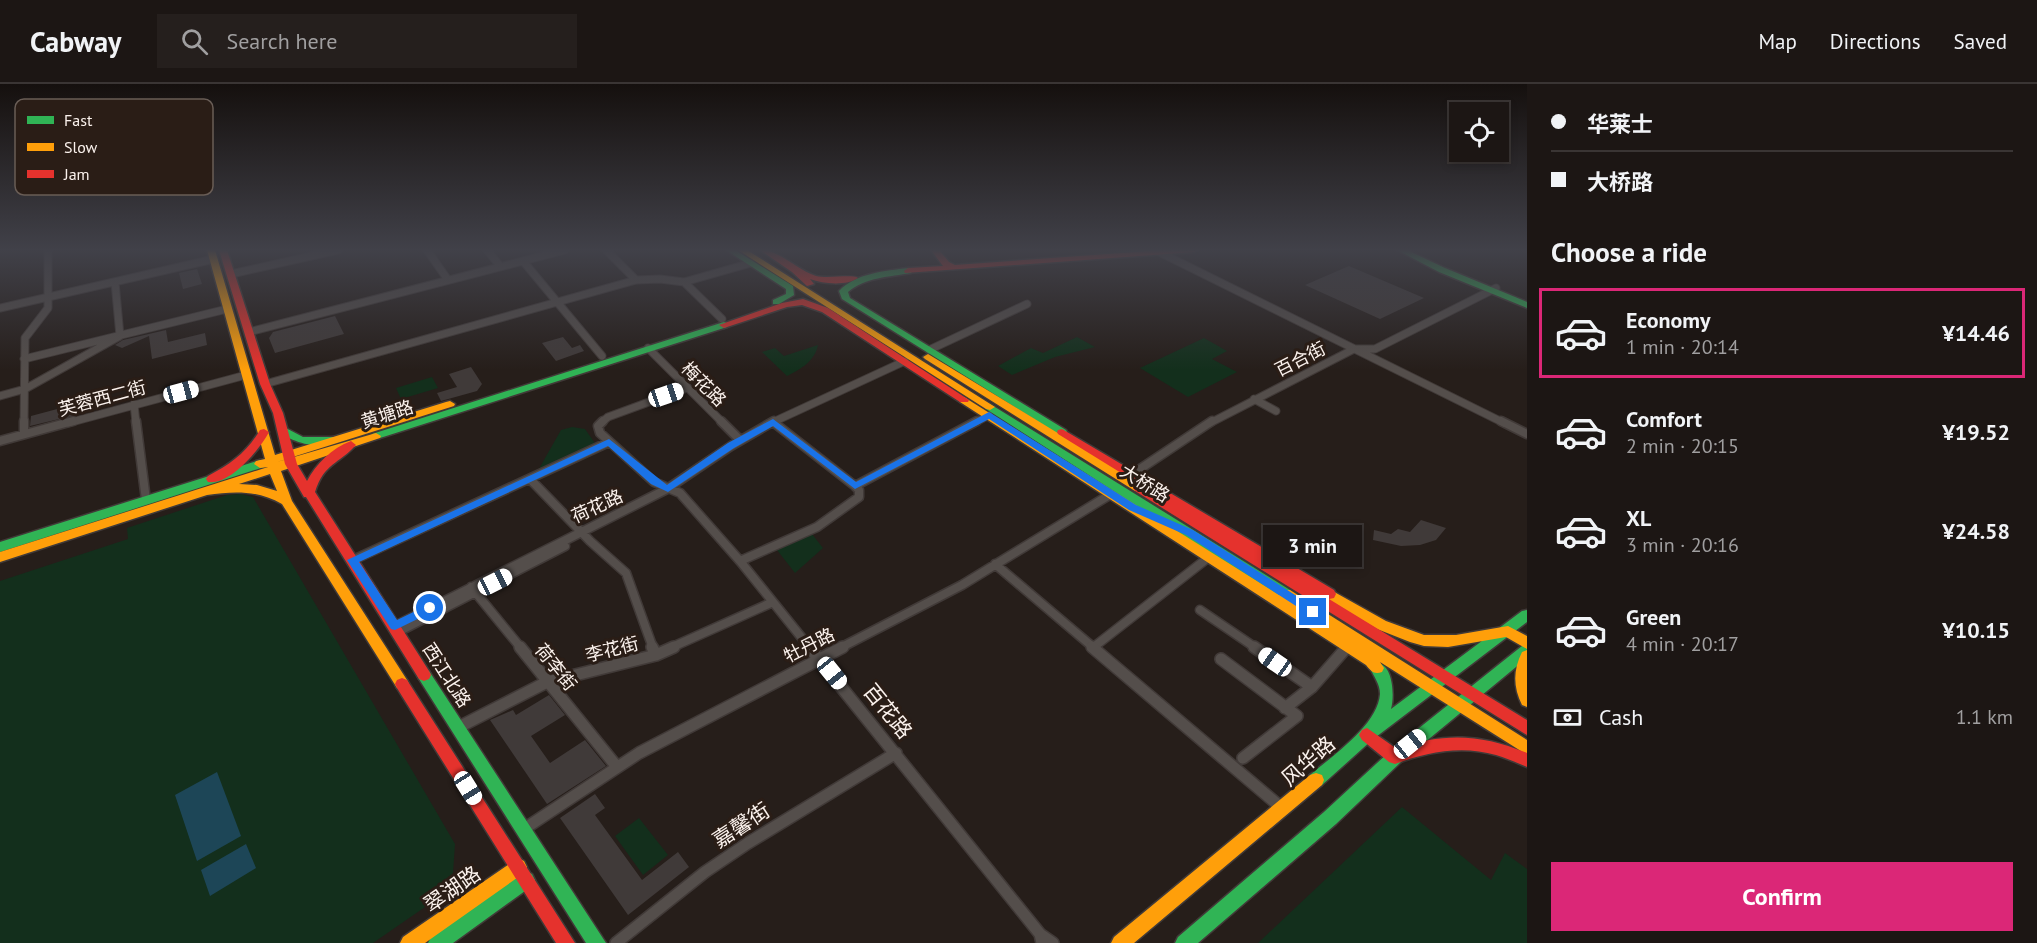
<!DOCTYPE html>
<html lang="en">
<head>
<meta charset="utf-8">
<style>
	body { margin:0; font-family:"PT Sans","Noto Sans SC",sans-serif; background:#251f1d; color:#f1f3f6; height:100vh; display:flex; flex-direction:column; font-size:22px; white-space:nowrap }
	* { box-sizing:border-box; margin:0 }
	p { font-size:20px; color:#a09fa0 }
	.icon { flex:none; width:33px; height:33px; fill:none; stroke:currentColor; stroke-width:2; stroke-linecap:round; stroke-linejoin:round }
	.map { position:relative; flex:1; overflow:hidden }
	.drawer { display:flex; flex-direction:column; background:#1c1614; width:510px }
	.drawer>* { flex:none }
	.hud { display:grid; align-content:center; height:132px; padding:0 24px; background:#1c1614 }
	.controls { position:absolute; left:1449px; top:18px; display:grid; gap:12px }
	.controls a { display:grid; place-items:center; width:60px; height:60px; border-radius:0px; background:#1c1614; box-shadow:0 3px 9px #0003,0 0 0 2px #3a3534; font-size:30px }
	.end { position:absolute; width:27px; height:27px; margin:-14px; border:8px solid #1a73e8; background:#fff; box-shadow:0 0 0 3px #fff }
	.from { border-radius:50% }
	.bubble { position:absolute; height:42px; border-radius:0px; background:#1c1614; box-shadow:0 3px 9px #0003,0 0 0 2px #3a3534; font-size:20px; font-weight:800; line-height:42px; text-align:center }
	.car { position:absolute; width:18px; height:36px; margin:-18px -9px; border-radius:8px; box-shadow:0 0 4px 2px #0007; background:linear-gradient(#fff 24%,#345 0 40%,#fff 0 76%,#345 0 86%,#fff 0) }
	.hud b { display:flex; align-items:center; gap:21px; height:57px; font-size:22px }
	.hud b+b { border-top:2px solid #3a3534 }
	.hud i { width:15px; height:15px; background:#f1f3f6 }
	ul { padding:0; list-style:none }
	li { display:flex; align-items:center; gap:18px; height:90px; margin:0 12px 9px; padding:0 12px; border:3px solid transparent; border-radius:0px }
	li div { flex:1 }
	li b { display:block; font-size:22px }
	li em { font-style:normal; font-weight:800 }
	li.active { border-color:#db2777 }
	li>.icon { width:54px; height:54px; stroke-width:1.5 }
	h2 { padding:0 24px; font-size:27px; line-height:72px }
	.pay { display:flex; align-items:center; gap:15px; height:66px; padding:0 24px; font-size:22px }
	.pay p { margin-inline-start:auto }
	.button { display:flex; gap:12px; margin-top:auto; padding:12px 24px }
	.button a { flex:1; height:69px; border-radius:0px; background:#db2777; color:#fff; font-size:24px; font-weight:800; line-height:69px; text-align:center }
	header { display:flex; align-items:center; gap:36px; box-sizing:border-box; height:84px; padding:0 30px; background:#1c1614; border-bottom:2px solid #3a3534 }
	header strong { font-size:28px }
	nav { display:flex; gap:33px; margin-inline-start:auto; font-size:21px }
	.search { width:420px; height:54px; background:#251f1d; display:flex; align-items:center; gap:15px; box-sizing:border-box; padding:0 21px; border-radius:0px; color:#a09fa0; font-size:22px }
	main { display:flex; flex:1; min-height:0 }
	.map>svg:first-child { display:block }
</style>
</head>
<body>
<header>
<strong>Cabway</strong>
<div class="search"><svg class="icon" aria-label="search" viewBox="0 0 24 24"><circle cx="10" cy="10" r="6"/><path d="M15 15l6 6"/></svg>Search here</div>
<nav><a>Map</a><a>Directions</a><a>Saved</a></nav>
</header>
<main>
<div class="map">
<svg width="1527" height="859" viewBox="0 0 1527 859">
	<rect width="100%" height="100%" fill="#261e1a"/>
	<!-- green -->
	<path fill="#132f1c" d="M1077,253L1095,263L1055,273L1012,291L998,282L1031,264L1043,269Z
		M1204,254L1227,267L1212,275L1237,288L1188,313L1140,284Z
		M818,261C815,277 801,285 787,292L762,268L775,264L784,272Z
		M432,293L438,304L401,315L396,304Z
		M572,343L585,345L597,362L536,390L561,346Z
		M241,410L253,413L455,760L453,789L441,812L373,859H0V497L128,455L127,444L227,411Z
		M812,450L823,464L795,489L777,466Z
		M1402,723L1491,796L1505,769L1527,785V859H1258Z
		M639,734L668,771L643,791L615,752Z"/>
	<!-- water -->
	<path fill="#1d4657" d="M217,688L241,752L197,777L175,711Z
		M246,760L256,784L210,812L201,786Z"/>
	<!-- building -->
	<path fill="#403a39" d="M1349,182L1424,214L1380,235L1305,201Z
		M197,185L202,200L183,205L179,189Z
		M335,232L344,250L275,269L269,254L273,248Z
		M166,246L168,258L205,249L207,261L152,275L149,252L122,264L115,261L123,256Z
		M563,253L572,264L580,261L584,267L556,277L542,259Z
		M471,283L482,300L477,307L441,317L437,309L457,303L449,290Z
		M76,320V331L30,342L31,332Z
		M1421,436L1446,444L1436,456L1420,461L1401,462L1373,456L1374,446L1391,450L1398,445L1410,448Z
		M549,611L565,631L531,652L550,679L585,656L606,682L547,720L490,636L513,626L516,631Z
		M595,710L605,724L595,731L642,796L678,768L689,783L628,831L560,734Z"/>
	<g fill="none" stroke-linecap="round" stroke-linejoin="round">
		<defs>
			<path id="street-far2" d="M427,166L448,196
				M487,166L500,182
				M606,166L636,196
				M1155,166L1504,339
				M523,177L602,272
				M231,190L338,166
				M684,198L722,235
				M0,224L214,175
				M249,248L565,166
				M648,264L723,339
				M929,266L1027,220
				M24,275L227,225
				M265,300L636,196L660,195L684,198L751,179
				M0,312L25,305L120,252L115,198
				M1254,315L1276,327
				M134,320L136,339
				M24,339L25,254L48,224V166
				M68,339L246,291
				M601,339L608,333L687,304
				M771,339L905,277
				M974,339L989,331
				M1210,339L1354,265H1375L1496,204"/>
			<path id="street-far1" d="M136,337L146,416
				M603,337L598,342L600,349L654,398L680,409L740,477L810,564
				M721,337L740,356
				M1501,337L1527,350
				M24,350V337
				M0,357L73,337
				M1131,391L1212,337
				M530,395L590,457L626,489L653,564
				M855,402L977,337
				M353,476L609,358
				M740,477L817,443L859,413V406L855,402L773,338
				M995,480L1094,564
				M471,503L521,564
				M1200,526L1256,564
				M395,542L667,405L731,362L774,337
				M398,548L565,462
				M1095,562L1209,473
				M670,564L773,518
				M840,564L962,501L1111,410
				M1346,564L1348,562"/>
			<path id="street" d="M520,563L617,683
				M652,563L656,571
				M809,563L1040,850L1042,859
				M1092,563L1283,725
				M1254,563L1312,603
				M1221,575L1297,632L1243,674
				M1285,624L1312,603L1347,563
				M459,643L547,598L656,571L674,563
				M524,745L639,669L843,563
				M1040,850L1053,859
				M616,859L705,788L748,759L896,669"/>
			<path id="fast" d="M726,166H735L793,202L794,211L779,220H773V216L786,210V205Z
				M1397,166H1407L1445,184L1527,218V224L1439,188Z
				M908,184L912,187L911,189C889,193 866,193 848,208L850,214L1066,346L1067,348L1066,350H1058L842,215L839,207C856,189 885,187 908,184Z
				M724,238L727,239V243L380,354H372L371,352L372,350Z
				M990,320L1290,506L1292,510L1290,514H1280L986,325L985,323L986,321Z
				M282,342L303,353H335L340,356C325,368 289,359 277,345Z
				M260,376L264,377L266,380L264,383L0,468V458Z
				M1527,526V538L1372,656L1322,701L1316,703L1310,701L1308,696L1310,691C1332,672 1378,641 1380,610C1380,600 1374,593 1370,584L1372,580C1393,573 1395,612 1391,625L1522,527Z
				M1527,560V574L1401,678L1336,740L1198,859H1175L1178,853L1324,728L1389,668L1522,562Z
				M424,585L429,587L606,859H586L419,595L417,591L419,587Z
				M526,787L532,790L535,796L532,802L453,859H428L431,853Z"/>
			<path id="slow" d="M207,166H215L275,371L446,318L450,317L455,320L454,322L277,378L376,349L381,352L380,354L281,387L292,417L407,596L409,600L407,604L402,606L397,604L282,420C257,406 234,407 207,411L0,478V468L268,383L260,384L254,380L256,377L265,375ZM270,390L277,407L257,401L239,400Z
				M738,166H747L995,323L990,326L986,325Z
				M928,270L1143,401L1145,404L1143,407H1135L925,275L923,273Z
				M964,313L1279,511L1280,506H1290L1527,656V671L1380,578L1384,584L1382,588C1374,591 1371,587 1366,581L960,318L959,316Z
				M1329,505L1386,537L1424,551H1456L1508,542L1527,552V565L1506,553L1448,563L1424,562L1410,558L1377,545L1324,514L1322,510L1324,506Z
				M1527,566V623L1522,621C1513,603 1513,586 1522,568Z
				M1316,689L1322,691L1324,696L1322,701L1134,859H1111L1114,853L1310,691Z
				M518,774L524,777L527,783L524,789L425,859H400L403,853Z"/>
			<path id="jam" d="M219,166H227L270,300L283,329L297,380L307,397C316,380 332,364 351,357L356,361C339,380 324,379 315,408L429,587L431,591L429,595L424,597L419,595L306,413H304L285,380L273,329L260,300Z
				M760,166C778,165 797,186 816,192C828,195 852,190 858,194C846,202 824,200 810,195L814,200L807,202L792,188Z
				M931,166H939L949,178L955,181L1163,166H1198L1194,168L905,189L904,187L908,184L943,182Z
				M803,215L828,224L969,316L968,318H960L822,228L802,221L787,223L724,244L719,241L782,219Z
				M264,345L269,348C260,365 230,402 208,398L206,395L208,392C231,380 247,368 260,346Z
				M1062,345L1334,506L1336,510L1334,514L1329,515L1527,636V651L1135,407L1133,404L1135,401L1139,400L1058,350L1057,348L1058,346Z
				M402,594L407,596L575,859H556L397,604L395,600L397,596Z
				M1367,644L1397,665C1443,648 1482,650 1527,669V683C1517,679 1507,674 1496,671C1462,661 1426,668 1395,680L1389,678L1362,656L1359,651L1362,646Z"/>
		</defs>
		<!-- street-far2 casing -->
		<use href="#street-far2" stroke="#413a38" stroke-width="9"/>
		<!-- street-far1 casing -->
		<use href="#street-far1" stroke="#413a38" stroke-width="11"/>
		<!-- street casing -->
		<use href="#street" stroke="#413a38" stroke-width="14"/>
		<!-- fast casing -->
		<use href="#fast" stroke="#413a38" stroke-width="3"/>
		<!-- slow casing -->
		<use href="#slow" stroke="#413a38" stroke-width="3"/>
		<!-- jam casing -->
		<use href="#jam" stroke="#413a38" stroke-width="3"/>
		<!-- street-far2 -->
		<use href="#street-far2" stroke="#544e4b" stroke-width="7"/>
		<!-- street-far1 -->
		<use href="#street-far1" stroke="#544e4b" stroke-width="8"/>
		<!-- street -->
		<use href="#street" stroke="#544e4b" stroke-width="11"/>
		<!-- fast -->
		<use href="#fast" fill="#30b455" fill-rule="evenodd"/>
		<!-- slow -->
		<use href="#slow" fill="#ff9f0a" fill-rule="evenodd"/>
		<!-- jam -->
		<use href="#jam" fill="#e5322d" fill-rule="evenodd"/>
	</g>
	<!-- sky -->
	<linearGradient id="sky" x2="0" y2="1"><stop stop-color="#15100e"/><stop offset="0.58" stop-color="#414149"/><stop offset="1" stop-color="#414149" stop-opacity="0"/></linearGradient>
	<rect width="1527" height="286" fill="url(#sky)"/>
	<!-- route -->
	<path fill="#1a73e8" d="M989,328L1136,421L1193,446L1317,525V531H1310L1186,451L1129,426L989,335L855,405L773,342L734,364L668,408L651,400L608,362L359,478L397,536L430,520L435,524L434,527L395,546L391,545L347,476L609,355L667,401L728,359L773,335L856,398Z"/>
	<g text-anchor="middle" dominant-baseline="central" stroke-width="6" stroke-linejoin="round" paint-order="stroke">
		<!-- street labels -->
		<g font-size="18" fill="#fbf2ed" stroke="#2a1d16">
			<text transform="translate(1300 275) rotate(-27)">百合街</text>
			<text transform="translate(704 300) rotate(45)">梅花路</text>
			<text transform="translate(102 314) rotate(-15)">芙蓉西二街</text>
			<text transform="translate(387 330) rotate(-18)">黄塘路</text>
			<text transform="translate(1145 399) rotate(32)">大桥路</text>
			<text transform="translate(597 422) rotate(-25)">荷花路</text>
			<text transform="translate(809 561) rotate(-27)">牡丹路</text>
			<text transform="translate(612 565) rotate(-14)">李花街</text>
			<text transform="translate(556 583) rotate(51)">荷李街</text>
			<text transform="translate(447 591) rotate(57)">西江北路</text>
		</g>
		<!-- near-street labels -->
		<g font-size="21" fill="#fbf2ed" stroke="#2a1d16">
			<text transform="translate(888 627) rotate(51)">百花路</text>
			<text transform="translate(1308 677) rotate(-41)">风华路</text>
			<text transform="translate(741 741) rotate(-33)">嘉馨街</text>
			<text transform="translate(452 805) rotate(-35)">翠湖路</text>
		</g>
	</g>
	<!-- legend -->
	<rect x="15" y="15" width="198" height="96" rx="9" fill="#2a1d16" stroke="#695d56" stroke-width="1.5"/>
	<rect x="27" y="32" width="27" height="8" fill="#30b455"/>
	<rect x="27" y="59" width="27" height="8" fill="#ff9f0a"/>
	<rect x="27" y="86" width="27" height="8" fill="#e5322d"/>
	<g font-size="16" fill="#fbf2ed">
		<text x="64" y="42">Fast</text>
		<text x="64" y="69">Slow</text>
		<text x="64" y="96">Jam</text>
	</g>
</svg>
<div class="controls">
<a><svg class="icon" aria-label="locate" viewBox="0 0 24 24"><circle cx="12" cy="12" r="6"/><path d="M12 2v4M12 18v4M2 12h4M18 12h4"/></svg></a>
</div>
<i class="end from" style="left:430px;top:524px"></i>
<i class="end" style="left:1313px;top:528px"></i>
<div class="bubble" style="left:1263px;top:441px;width:99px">3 min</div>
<i class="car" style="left:181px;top:308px;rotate:75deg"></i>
<i class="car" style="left:666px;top:311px;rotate:71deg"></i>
<i class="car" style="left:495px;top:498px;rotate:63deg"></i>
<i class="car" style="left:1275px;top:578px;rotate:305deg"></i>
<i class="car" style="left:832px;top:589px;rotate:141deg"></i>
<i class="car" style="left:1410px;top:660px;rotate:51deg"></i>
<i class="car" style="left:468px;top:704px;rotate:148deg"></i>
</div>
<section class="drawer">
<div class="hud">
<b><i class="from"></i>华莱士</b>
<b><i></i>大桥路</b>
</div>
<h2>Choose a ride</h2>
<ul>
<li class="active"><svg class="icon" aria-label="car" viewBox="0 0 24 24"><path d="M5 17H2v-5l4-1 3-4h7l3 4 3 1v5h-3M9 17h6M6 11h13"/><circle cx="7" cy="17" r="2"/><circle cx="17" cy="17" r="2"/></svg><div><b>Economy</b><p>1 min · 20:14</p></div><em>¥14.46</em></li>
<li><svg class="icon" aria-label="car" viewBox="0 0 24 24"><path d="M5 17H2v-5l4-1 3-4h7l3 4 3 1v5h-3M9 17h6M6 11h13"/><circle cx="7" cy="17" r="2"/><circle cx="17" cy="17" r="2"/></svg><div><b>Comfort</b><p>2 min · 20:15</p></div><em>¥19.52</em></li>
<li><svg class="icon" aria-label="car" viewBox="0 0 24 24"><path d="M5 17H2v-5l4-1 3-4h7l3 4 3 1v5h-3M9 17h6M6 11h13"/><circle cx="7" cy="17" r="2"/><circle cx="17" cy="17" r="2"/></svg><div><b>XL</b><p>3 min · 20:16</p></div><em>¥24.58</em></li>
<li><svg class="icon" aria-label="car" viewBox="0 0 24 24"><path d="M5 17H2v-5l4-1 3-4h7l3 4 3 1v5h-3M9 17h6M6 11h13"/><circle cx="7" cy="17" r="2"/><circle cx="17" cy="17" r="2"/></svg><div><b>Green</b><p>4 min · 20:17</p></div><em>¥10.15</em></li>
</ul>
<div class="pay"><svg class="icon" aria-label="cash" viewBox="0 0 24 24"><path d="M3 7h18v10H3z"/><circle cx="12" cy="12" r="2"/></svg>Cash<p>1.1 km</p></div>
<div class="button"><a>Confirm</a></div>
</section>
</main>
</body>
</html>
